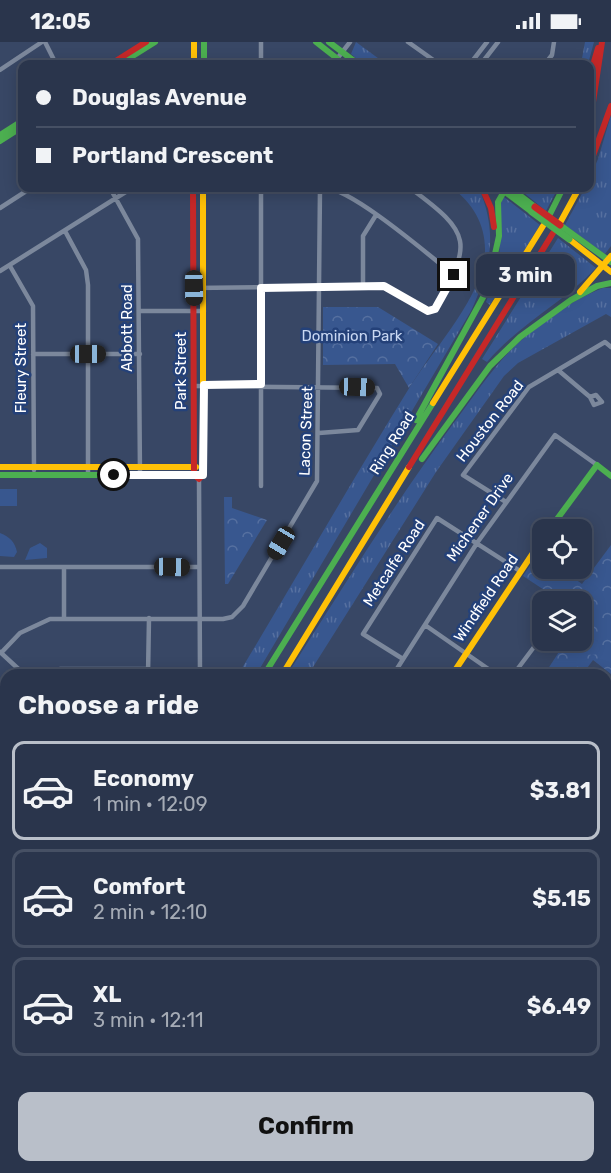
<!DOCTYPE html>
<html lang="en">
<head>
<meta charset="utf-8">
<style>
	body { margin:0; font-family:Rubik,sans-serif; background:#364056; color:#f1f3f6; height:100vh; display:flex; flex-direction:column; font-size:22px; white-space:nowrap }
	* { box-sizing:border-box; margin:0 }
	p { font-size:20px; color:#a5abb5 }
	.icon { flex:none; width:33px; height:33px; fill:none; stroke:currentColor; stroke-width:2; stroke-linecap:round; stroke-linejoin:round }
	.map { position:relative; flex:1; overflow:hidden }
	.side { position:absolute; left:0px; top:627px; width:612px; height:504px; display:flex; flex-direction:column; background:#2a354c; border-radius:18px 18px 0 0; box-shadow:0 3px 15px #0003,0 0 0 2px #465064 }
	.side>* { flex:none }
	.hud { position:absolute; left:18px; top:18px; width:576px; height:132px; border-radius:12px; box-shadow:0 3px 15px #0003,0 0 0 2px #465064; display:grid; align-content:center; height:132px; padding:0 18px; background:#2a354c }
	.controls { position:absolute; left:532px; top:477px; display:grid; gap:12px }
	.controls a { display:grid; place-items:center; width:60px; height:60px; border-radius:12px; background:#2a354c; box-shadow:0 3px 15px #0003,0 0 0 2px #465064; font-size:30px }
	.end { position:absolute; width:27px; height:27px; margin:-14px; border:8px solid #fff; background:#111; box-shadow:0 0 0 3px #111 }
	.from { border-radius:50% }
	.bubble { position:absolute; height:42px; border-radius:12px; background:#2a354c; box-shadow:0 3px 15px #0003,0 0 0 2px #465064; font-size:20px; font-weight:700; line-height:42px; text-align:center }
	.car { position:absolute; width:18px; height:36px; margin:-18px -9px; border-radius:8px; box-shadow:0 0 4px 2px #0007; background:linear-gradient(#222 24%,#8ab4d8 0 40%,#222 0 76%,#8ab4d8 0 86%,#222 0) }
	.hud b { display:flex; align-items:center; gap:21px; height:57px; font-size:22px }
	.hud b+b { border-top:2px solid #465064 }
	.hud i { width:15px; height:15px; background:#f1f3f6 }
	ul { padding:0; list-style:none }
	li { display:flex; align-items:center; gap:18px; height:99px; margin:0 12px 9px; padding:0 6px; border:3px solid #465064; border-radius:12px }
	li div { flex:1 }
	li b { display:block; font-size:22px }
	li em { font-style:normal; font-weight:700 }
	li.active { border-color:#b9bfc9 }
	li>.icon { width:54px; height:54px; stroke-width:1.5 }
	h2 { padding:0 18px; font-size:27px; line-height:72px }
	.action { display:flex; gap:12px; margin-top:auto; padding:12px 18px }
	.action a { flex:1; height:69px; border-radius:12px; background:#b9bfc9; color:#111; font-size:24px; font-weight:700; line-height:69px; text-align:center }
	.status { display:flex; justify-content:space-between; align-items:center; height:42px; padding:0 30px; background:#2a354c; direction:ltr }
	.status svg { height:16px; fill:currentColor }
	.map>svg:first-child { display:block }
</style>
</head>
<body>
<div class="status"><b>12:05</b><svg viewBox="0 0 49 12"><path d="M0 12V9h3v3zM5 12V6h3v6zM10 12V3h3v9zM15 12V0h3v12zM26 1h20v11H26zM47 4h2v5h-2z"/></svg></div>
<div class="map">
<svg width="611" height="1131" viewBox="0 0 611 1131">
	<defs>
		<pattern id="grass-tufts" width="24" height="20" patternUnits="userSpaceOnUse" patternTransform="scale(1.5)"><rect width="24" height="20" fill="#38578f"/><path d="M3 7l-1-3M5 7V3M7 7l1-3M15 17l-1-3M17 17v-4M19 17l1-3" fill="none" stroke="#5670a0"/></pattern>
		<pattern id="forest-crowns" width="20" height="18" patternUnits="userSpaceOnUse" patternTransform="scale(1.5)"><rect width="20" height="18" fill="#38578f"/><path d="M2 6a3 3 0 1 1 6 0M12 15a3 3 0 1 1 6 0" fill="none" stroke="#5670a0"/></pattern>
		<pattern id="wetland-marsh" width="20" height="14" patternUnits="userSpaceOnUse" patternTransform="scale(1.5)"><rect width="20" height="14" fill="#38578f"/><path d="M1 5h8M5 5V1M11 12h8M15 12V8" fill="none" stroke="#5670a0"/></pattern>
		<pattern id="cemetery-stones" width="16" height="16" patternUnits="userSpaceOnUse" patternTransform="scale(1.5)"><rect width="16" height="16" fill="#38578f"/><path d="M2 7V4a2 2 0 0 1 4 0v3zM10 15v-3a2 2 0 0 1 4 0v3z" fill="#5670a0"/></pattern>
		<pattern id="water-rules" width="6" height="5" patternUnits="userSpaceOnUse" patternTransform="scale(1.5)"><rect width="6" height="5" fill="#40567d"/><path d="M0 2.5h6" fill="none" stroke="#5d6f90"/></pattern>
	</defs>
	<rect width="100%" height="100%" fill="#384765"/>
	<!-- grass -->
	<path fill="url(#grass-tufts)" d="M356,0L386,22H363L351,12Z
		M585,0H594L588,22H581Z
		M611,73V204L605,212L565,183L585,146H590V136L598,117Z
		M452,146H479C498,192 491,225 471,269L256,633H238C295,538 350,442 408,348C431,310 475,264 484,220C489,190 476,163 452,146Z
		M518,146H558L546,169Z
		M504,155L540,183L490,263L486,260L499,224L501,160Z
		M558,196L596,226C563,261 519,282 487,320L482,317Z
		M603,246H611V275L606,272L518,321L504,334L436,430L308,633H287C341,549 393,463 453,382C472,357 490,329 512,307C538,282 570,259 603,246Z"/>
	<!-- forest -->
	<path fill="url(#forest-crowns)" d="M323,265H378L438,302L409,346L395,322L323,323Z
		M224,455H232V466L267,478L228,542H225Z
		M611,503V632L593,618L582,633H544L566,599L582,598V560L561,559L523,534L539,510L543,513V526L561,527L582,542Z
		M146,628V633H107L105,630Z
		M0,643L6,649V875H0Z
		M0,884H6V1125H21L18,1131H0Z
		M61,1125H288L294,1129L293,1131H58Z"/>
	<!-- wetland -->
	<path fill="url(#wetland-marsh)" d="M6,1055V1113L0,1109V1059Z"/>
	<!-- cemetery -->
	<path fill="url(#cemetery-stones)" d="M606,885H611V1131H293L288,1125H606Z"/>
	<!-- pitch -->
	<path fill="#38578f" d="M0,447H17V464H0Z
		M0,491C10,495 15,500 17,510L14,515L0,514Z
		M40,501L47,506V516L25,518L30,506Z
		M584 605a8 8 0 1 1 16 0a8 8 0 1 1-16 0Z
		M0,739H6V870H0Z"/>
	<!-- water -->
	<path fill="url(#water-rules)" d="M0,1032L6,1037V1055L0,1059Z
		M94,1125L114,1128L123,1125H204V1131H99Z"/>
	<g fill="none" stroke-linecap="round" stroke-linejoin="round">
		<!-- street -->
		<path stroke="#7c889c" stroke-width="4.5" d="M45,0L56,22
			M261,0V22
			M408,0L439,22
			M333,22L350,0
			M470,22L487,0
			M481,22L498,0
			M545,22L552,13L554,0
			M0,28L42,0
			M110,146L138,197L140,433
			M325,146C351,146 430,214 454,233
			M193,147L305,146
			M0,166L31,146
			M65,189L86,228L88,243V433
			M10,224L33,264L34,428
			M0,229L132,146
			M363,244V194L376,173
			M194,246L384,244L428,269L435,267C472,201 473,192 410,146
			M140,269H204
			M33,312H140
			M558,328L590,355L594,363L602,360L596,353L590,355
			M194,344L377,346L380,352L358,388L319,391
			M199,437L200,633
			M261,444V146
			M506,460L463,433L529,345L605,300L611,305
			M0,525H199
			M64,576V525
			M425,583L497,633
			M539,595V586L543,582
			M0,610L25,633
			M1,611L20,591L50,577H223L232,575L243,564L317,439L320,146
			M403,617L363,592L437,476L520,529
			M50,633L60,627H148
			M148,633L149,576
			M393,633L477,501L555,393L597,423
			M513,633L543,593
			M606,714L611,718
			M606,844H611
			M0,880H6"/>
		<!-- fast -->
		<path stroke="#4caf50" stroke-width="6" d="M204,0V22
			M316,0L344,22
			M329,0L358,22
			M120,22L155,0
			M0,93L22,79
			M0,99L22,85
			M500,146L532,170
			M510,146L535,165
			M550,172L563,146
			M560,183L611,220
			M416,378L487,248L499,194L498,160L506,146
			M422,417L490,324L520,295L571,258L597,244L611,241
			M0,433H196
			M549,488L597,423L611,434
			M264,633L433,361
			M606,733L611,726"/>
		<!-- slow -->
		<path stroke="#ffc107" stroke-width="6" d="M194,0V22
			M203,146V358
			M561,179L579,146
			M569,197L611,230
			M580,250L611,214
			M433,361L543,184
			M0,425H196
			M282,633L409,425
			M452,633L543,496
			M27,1131L30,1125
			M43,1131L46,1125"/>
		<!-- jam -->
		<path stroke="#c62828" stroke-width="6" d="M111,22L146,0
			M590,33L598,6
			M590,80L602,0
			M590,122L611,64
			M193,146L194,433L199,437L203,433V358
			M482,146L491,166L494,185
			M409,425L553,191
			M606,878H611"/>
		<!-- fast-bridge -->
		<path stroke="#4caf50" stroke-width="7" d="M532,170L569,197"/>
		<!-- jam-bridge -->
		<path stroke="#c62828" stroke-width="7" d="M535,165L560,183"/>
	</g>
	<g fill="none" stroke-linecap="round" stroke-linejoin="round">
		<!-- route -->
		<path stroke="#fff" stroke-width="8" d="M114,433H203L204,343L261,342V246L384,244L428,269L435,267L454,233"/>
	</g>
	<g text-anchor="middle" dominant-baseline="central" stroke-width="5" stroke-linejoin="round" paint-order="stroke">
		<!-- street labels -->
		<g font-size="15" fill="#fff" stroke="#244179">
			<text transform="translate(127 286) rotate(-90)">Abbott Road</text>
			<text transform="translate(21 326) rotate(-90)">Fleury Street</text>
			<text transform="translate(181 329) rotate(-90)">Park Street</text>
			<text transform="translate(490 379) rotate(-52)">Houston Road</text>
			<text transform="translate(306 389) rotate(-88)">Lacon Street</text>
			<text transform="translate(392 401) rotate(-58)">Ring Road</text>
			<text transform="translate(480 475) rotate(-55)">Michener Drive</text>
			<text transform="translate(394 521) rotate(-57)">Metcalfe Road</text>
			<text transform="translate(486 556) rotate(-56)">Windfield Road</text>
		</g>
		<!-- park labels -->
		<g font-size="15" fill="#c9d8f3" stroke="#244179">
			<text x="352" y="294">Dominion Park</text>
		</g>
	</g>
</svg>
<div class="controls">
<a><svg class="icon" aria-label="locate" viewBox="0 0 24 24"><circle cx="12" cy="12" r="6"/><path d="M12 2v4M12 18v4M2 12h4M18 12h4"/></svg></a>
<a><svg class="icon" aria-label="layers" viewBox="0 0 24 24"><path d="M12 4l9 5-9 5-9-5zM3 14l9 5 9-5"/></svg></a>
</div>
<i class="end from" style="left:114px;top:433px"></i>
<i class="end" style="left:454px;top:233px"></i>
<div class="bubble" style="left:476px;top:212px;width:99px">3 min</div>
<i class="car" style="left:194px;top:246px;rotate:179deg"></i>
<i class="car" style="left:88px;top:312px;rotate:90deg"></i>
<i class="car" style="left:357px;top:345px;rotate:92deg"></i>
<i class="car" style="left:281px;top:501px;rotate:211deg"></i>
<i class="car" style="left:172px;top:525px;rotate:91deg"></i>
<div class="hud">
<b><i class="from"></i>Douglas Avenue</b>
<b><i></i>Portland Crescent</b>
</div>
<section class="side">
<h2>Choose a ride</h2>
<ul>
<li class="active"><svg class="icon" aria-label="car" viewBox="0 0 24 24"><path d="M5 17H2v-5l4-1 3-4h7l3 4 3 1v5h-3M9 17h6M6 11h13"/><circle cx="7" cy="17" r="2"/><circle cx="17" cy="17" r="2"/></svg><div><b>Economy</b><p>1 min · 12:09</p></div><em>$3.81</em></li>
<li><svg class="icon" aria-label="car" viewBox="0 0 24 24"><path d="M5 17H2v-5l4-1 3-4h7l3 4 3 1v5h-3M9 17h6M6 11h13"/><circle cx="7" cy="17" r="2"/><circle cx="17" cy="17" r="2"/></svg><div><b>Comfort</b><p>2 min · 12:10</p></div><em>$5.15</em></li>
<li><svg class="icon" aria-label="car" viewBox="0 0 24 24"><path d="M5 17H2v-5l4-1 3-4h7l3 4 3 1v5h-3M9 17h6M6 11h13"/><circle cx="7" cy="17" r="2"/><circle cx="17" cy="17" r="2"/></svg><div><b>XL</b><p>3 min · 12:11</p></div><em>$6.49</em></li>
</ul>
<div class="action"><a>Confirm</a></div>
</section>
</div>
</body>
</html>
